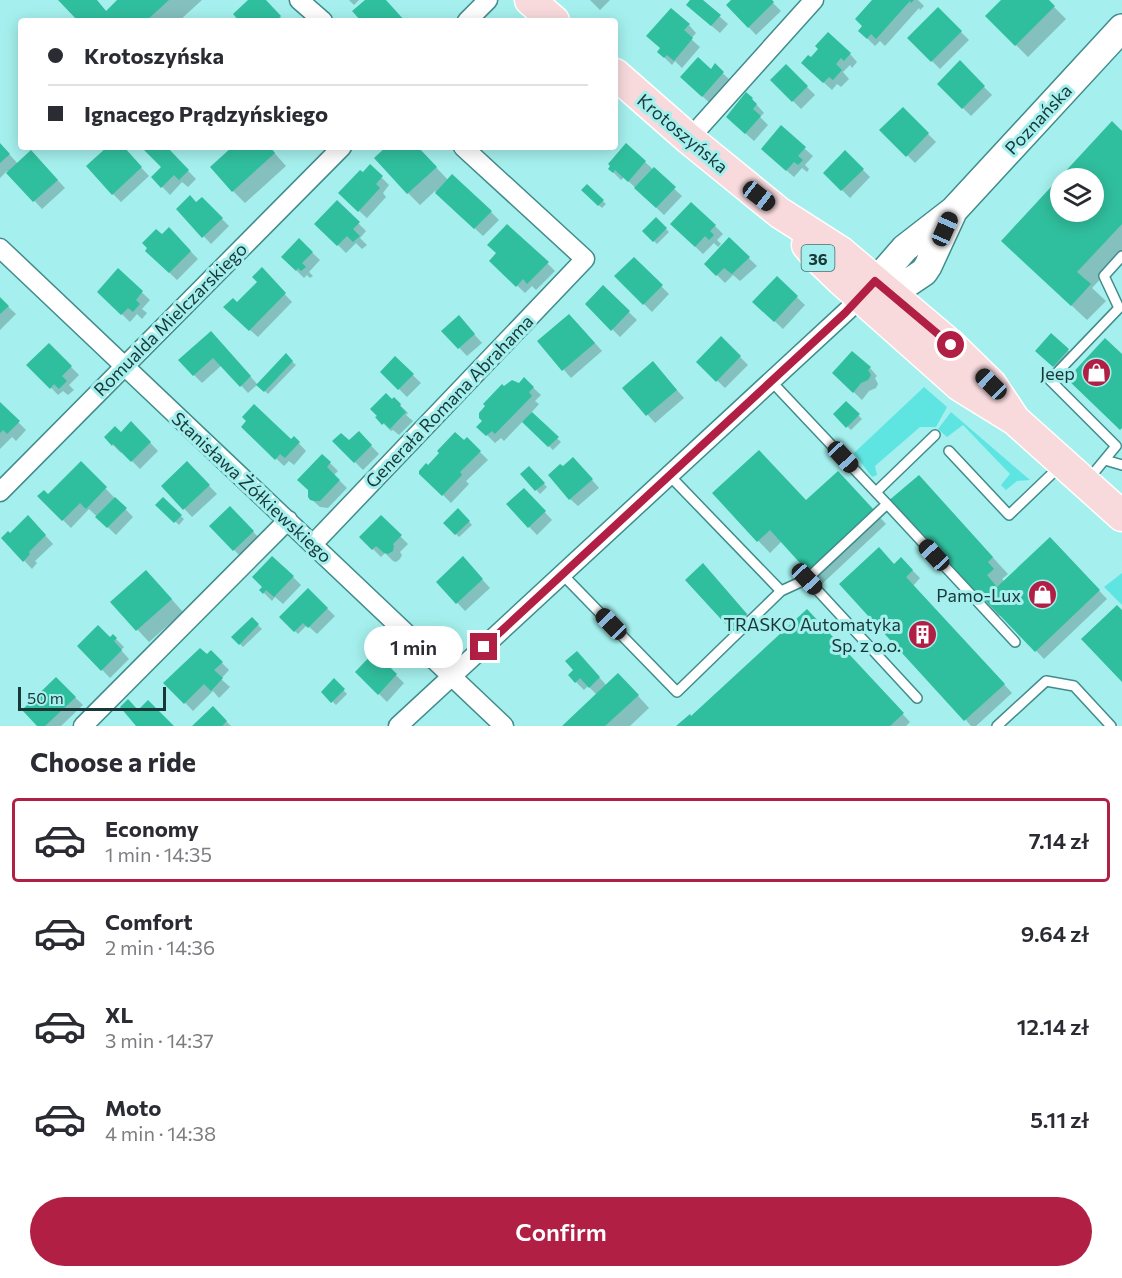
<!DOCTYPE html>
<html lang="en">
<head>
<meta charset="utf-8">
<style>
	body { margin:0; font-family:Commissioner,sans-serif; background:#f7f7f7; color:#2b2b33; height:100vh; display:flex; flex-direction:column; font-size:22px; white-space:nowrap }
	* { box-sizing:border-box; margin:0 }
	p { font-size:20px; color:#7c7c81 }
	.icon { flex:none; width:33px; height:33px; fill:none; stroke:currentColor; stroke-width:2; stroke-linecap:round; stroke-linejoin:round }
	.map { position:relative; height:726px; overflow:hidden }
	.side { display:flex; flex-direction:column; background:#fff; flex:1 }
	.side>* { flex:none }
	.guide { position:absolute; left:18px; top:18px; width:600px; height:132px; border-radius:6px; box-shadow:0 3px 15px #0003; display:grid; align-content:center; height:132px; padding:0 30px; background:#fff }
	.buttons { position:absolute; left:1050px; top:168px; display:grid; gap:12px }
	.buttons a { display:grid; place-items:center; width:54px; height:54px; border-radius:50%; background:#fff; box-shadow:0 3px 15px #0003; font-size:30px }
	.scale { position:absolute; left:18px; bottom:15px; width:148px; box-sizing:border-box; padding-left:6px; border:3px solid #183736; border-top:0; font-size:16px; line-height:21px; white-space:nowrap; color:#183736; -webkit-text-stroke:4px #a5f0ee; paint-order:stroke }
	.end { position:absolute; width:27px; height:27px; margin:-14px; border:8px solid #b11f44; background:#fff; box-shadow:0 0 0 3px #fff }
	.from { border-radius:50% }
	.bubble { position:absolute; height:42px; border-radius:21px; background:#fff; box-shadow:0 3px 15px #0003; font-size:20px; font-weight:600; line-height:42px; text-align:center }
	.car { position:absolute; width:18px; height:36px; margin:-18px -9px; border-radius:8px; box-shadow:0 0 4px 2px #0007; background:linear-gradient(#222 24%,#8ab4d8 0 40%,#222 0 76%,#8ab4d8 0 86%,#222 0) }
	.guide b { display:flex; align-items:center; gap:21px; height:57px; font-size:22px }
	.guide b+b { border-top:2px solid #e1e1e2 }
	.guide i { width:15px; height:15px; background:#2b2b33 }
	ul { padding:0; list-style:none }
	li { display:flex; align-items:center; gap:18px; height:84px; margin:0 12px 9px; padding:0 18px; border:3px solid transparent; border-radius:6px }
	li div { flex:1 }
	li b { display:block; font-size:22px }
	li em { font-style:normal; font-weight:600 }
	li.on { border-color:#b11f44 }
	li>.icon { width:54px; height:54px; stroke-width:1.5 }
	h2 { padding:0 30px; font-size:27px; line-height:72px }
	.primary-button { display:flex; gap:12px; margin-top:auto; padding:12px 30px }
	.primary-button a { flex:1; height:69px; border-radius:36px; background:#b11f44; color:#fff; font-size:24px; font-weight:600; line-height:69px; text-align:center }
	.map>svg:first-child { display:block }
</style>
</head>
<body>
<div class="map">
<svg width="1122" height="726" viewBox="0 0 1122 726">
	<rect width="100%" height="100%" fill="#a5f0ee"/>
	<!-- green -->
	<path fill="#5ee5e2" d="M924,387L947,407L936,427H920L875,466L877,475L872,477L854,453Z
		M951,412L1030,480L1017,481L1006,490L1001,485L1010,474L963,425L947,437L938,429Z
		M1122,573V605L1104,587Z"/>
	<!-- shadow -->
	<path fill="#0003" d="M60,0H96L107,12L120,0H202L179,21H80Z
		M250,0H265L284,21H241Z
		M349,0H359L354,5Z
		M590,0H610L600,10Z
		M692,0H701L728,24L720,33L695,12Z
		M733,0H770L781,11L756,35L728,5Z
		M874,0H918L924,6L920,10L919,8L885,46L880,41L875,46L860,31Z
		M1003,0H1047L1066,19L1028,57L987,16Z
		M938,9L969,40L940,69L909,38Z
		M689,25L696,33L691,39L700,47L682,68L675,61L672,65L659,52Z
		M850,54L857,62L852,68L850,65L843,72L849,79L841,87L837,84L832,90L811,71V60Z
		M960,63L992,95L971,116L939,84Z
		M715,66L731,81L711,104L690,85L711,71Z
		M786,66L815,95L801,109L772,80Z
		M747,94L764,113L760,117L768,125L754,141L735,124Z
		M903,109L936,142L915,163L882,130Z
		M1112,123L1122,133V256L1092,288L1106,301L1087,320L1003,241L1060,179V212H1094V178H1061Z
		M781,128L813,156L805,165L809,169L807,172L802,168L794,177L770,156Z
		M0,144L18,164L39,160L65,188L42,209L7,171L0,178Z
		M109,147H122L149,176L121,202L113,194Z
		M150,147H165L196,179L188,187L182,182L170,195L153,177L163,167Z
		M234,147H269L286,166L245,203L233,191Z
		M388,147H417L448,180L491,212L499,220L483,236L435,191L420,205L408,193Z
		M845,152L870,177L850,198L825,173Z
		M645,162L682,196L664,215L624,177L621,180L610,169Z
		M370,166L389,185L383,193L386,197L367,218L348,201L363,174Z
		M587,186L606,204L602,208L583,190Z
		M202,199L229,226L211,244L178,209L196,204Z
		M337,202L366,231L360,238L367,245L362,249L356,243L346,253L317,224Z
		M656,219L669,232L657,244L644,231Z
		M715,226L723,234L717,240L721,244L718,247L714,243L703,254L680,232Z
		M169,229L198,259L177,280L147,251Z
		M729,239L757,266L740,281L733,275L725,283L706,264Z
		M299,240L320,260L309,272L313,276L310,278L307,275L304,278L283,257Z
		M634,259L669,294L652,312L616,276Z
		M491,261L547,263L555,271L536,290L532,286L525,293Z
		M118,270L150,300L142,309L147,313L142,319L137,314L130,322L99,292Z
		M262,270L292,302L258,337L233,315L237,304L259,282Z
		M777,278L805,305L783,329L754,302Z
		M603,287L637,320L620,337L587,304Z
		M0,299L16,314L0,330Z
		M577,323L602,351L571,378L564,370Z
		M466,325L482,343L467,356L443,331Z
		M1051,335L1072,354L1057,369L1037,351Z
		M721,338L748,365L725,388L698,362Z
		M219,341L258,385L286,356L296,365L268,394L258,384L248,393L222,365L202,383L194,375Z
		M49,345L79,375L69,385L74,390L68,395L63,391L58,395L29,365Z
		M395,358L421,383L407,397L382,372Z
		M870,368L877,376L875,378L878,384L876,388L869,391L862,400L834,373Z
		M660,371L684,398L655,423L624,388Z
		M524,379L541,395L535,401L539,404L531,413L561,442L553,450L523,421L504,441L501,438L495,443L479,427L504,388L519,384Z
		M394,399L408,413L406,415L413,421L399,435L393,430L391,431L377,417Z
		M846,403L862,419L851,430L835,414Z
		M0,404L26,430L16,441L12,437L0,449Z
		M243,427L291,442L294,438L306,451L294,465L289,461L284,466Z
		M139,431L158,451L140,469L122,451L121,453L106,438Z
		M359,433L379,454L363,470L334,441L349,443Z
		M467,439L488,460L466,481L469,484L451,503L421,473Z
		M323,456L338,471L334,475L347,488L328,508L320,507L311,499Z
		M81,463L133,517L116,535L89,509L71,528L39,496H48Z
		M187,463L217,494L192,517L163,486Z
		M581,467L599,488L578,506L570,499Z
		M529,468L547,487L540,494L522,474Z
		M850,485L886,524L822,584L782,541L770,553L714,494L806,502Z
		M524,490L552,520L537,535L508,505Z
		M934,493L1008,574L1002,579L1005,582L1050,539L1107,599L1044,659L1001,614L998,617L982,601Z
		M163,499L184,519L179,525L158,505Z
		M230,508L261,540L242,558L211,526Z
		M458,510L472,525L459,537L445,523Z
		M381,517L408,544L400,552L402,555L400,559L396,562L393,561L385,553L381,557L361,537Z
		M36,525L53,544L35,561L37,563L32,569L3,538Z
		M901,559L920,578L913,586L1012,693L976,726H971L966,720L841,584L894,565Z
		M470,566L490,588L465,611L438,582Z
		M711,573L754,622L739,635L687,581Z
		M293,577L301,585L283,604L275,597L272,601L261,590L264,587Z
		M158,584L183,612L149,642L112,602Z
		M308,590L335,616L317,634L307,625L298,634L281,617Z
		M252,619L262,629L243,647L233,637Z
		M815,619L910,722L906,726H679L691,718Z
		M113,636L124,647L121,650L129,659L110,678L79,646L110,639Z
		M211,652L229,670L221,679L230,687L219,698L213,691L193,711L166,683L207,656Z
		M374,654L404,683L387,702L357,672Z
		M585,661L607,686L630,687L649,708L630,726H564L597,695L588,686L584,690L576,682Z
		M56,679L83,705L61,726H39Z
		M334,680L347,694L336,705L323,692Z
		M213,708L231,726H194Z"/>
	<!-- building -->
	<path fill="#30bf9e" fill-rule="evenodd" d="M58,0H97L106,11L117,0H169L146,21H78Z
		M248,0H266L281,16L275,21H239L233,14Z
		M365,0H386L405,21H361L352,11Z
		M690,0H703L721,15L711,26L686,5Z
		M731,0H772L774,2L748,28L726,5Z
		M872,0H914L911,3L910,1L876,39L871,34L867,39L858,31L862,26L855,19Z
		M1001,0H1049L1055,6L1015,46L985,16Z
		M938,7L962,31L931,62L907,38Z
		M671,8L690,24L684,30L693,38L674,61L667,55L664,58L657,52L660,48L646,36Z
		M828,32L851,53L844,61L841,58L836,64L842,70L833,80L829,77L823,83L801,63L808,55L811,57L818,49L815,46Z
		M698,57L711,69L715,63L724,72L702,97L680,77Z
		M960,60L985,86L962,109L937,84Z
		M786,64L808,86L792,102L770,80Z
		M746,92L753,98L752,99L757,104L753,109L761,116L745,134L726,117Z
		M903,107L929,133L906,157L879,130Z
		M1112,121L1122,131V224L1077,272L1091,284L1071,306L1001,241ZM1060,178H1094V212H1060Z
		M781,125L806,147L798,156L803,160L798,165L794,162L786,171L761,149Z
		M0,143L10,154L0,163Z
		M626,143L646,161L628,182L615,170L613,173L608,169L610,166L608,164Z
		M107,147H124L142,167L112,195L86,166Z
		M147,147H167L189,170L179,180L174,175L161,188L151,177L161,167L144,150Z
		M232,147H270L275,153L232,192L210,167Z
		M386,147H418L437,167L407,194L374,158Z
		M31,150L58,180L33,202L6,173Z
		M845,150L864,169L841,191L823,173Z
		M370,164L383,176L376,184L380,188L358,212L338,193L360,170L363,172Z
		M654,167L676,187L656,208L634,188Z
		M452,174L492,211L474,229L435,193Z
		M587,184L604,200L598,206L581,190Z
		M190,195L196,202L202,197L223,218L202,238L176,209Z
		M337,200L360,222L353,229L360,236L353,242L347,236L337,246L314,224Z
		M691,202L716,225L710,231L714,235L709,240L705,236L695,247L670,224Z
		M656,217L667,228L653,242L642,231Z
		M507,224L549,262L527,284L523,279L516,287L489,261L496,253L487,245Z
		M169,227L191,251L169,273L145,251L147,248L142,243L156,229L162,234Z
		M729,237L750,257L732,274L724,268L716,276L704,264Z
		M299,238L313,252L302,263L306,267L301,271L298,268L296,271L281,257Z
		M634,257L663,285L643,305L614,276Z
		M262,267L286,293L249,331L223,307L233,298L237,302L257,282L252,277Z
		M118,268L143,291L136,300L140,304L133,312L128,308L121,315L97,292Z
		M777,276L798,296L774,322L752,302Z
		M603,285L630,311L611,331L585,304Z
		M0,297L9,306L0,314Z
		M569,314L595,343L562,371L537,341Z
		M459,315L475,334L458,349L441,331Z
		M211,331L251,376L240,387L213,358L193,376L178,360Z
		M1051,333L1069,349L1053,367L1035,351Z
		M721,336L741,356L716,382L696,362Z
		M1105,338L1122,354V428L1120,430L1067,379Z
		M49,343L72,366L62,376L67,381L59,389L54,384L50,389L26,365Z
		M852,351L871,367L868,370L871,375L868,380L861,383L853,393L832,373Z
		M286,353L293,361L264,392L256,385Z
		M395,356L414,374L398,390L380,372Z
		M653,361L677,390L646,416L622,388Z
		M524,377L534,387L529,392L532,396L495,434L492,431L486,436L476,427L482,421L479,418V413L485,406L483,404L502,384L504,386L512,380L519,383Z
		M386,393L392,399L394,397L401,404L400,406L406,412L390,429L384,423L382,425L375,417L377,416L370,409Z
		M846,401L860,414L846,428L833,414Z
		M0,402L20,421L7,434L3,430L0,433Z
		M254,404L291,439L294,436L300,442L285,458L280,454L275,460L241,427L246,421L242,417Z
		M532,412L559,437L548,447L522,422Z
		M131,421L151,442L131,462L113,444L112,446L104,437L115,426L121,432Z
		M359,431L372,445L354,463L332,441L341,433L349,440Z
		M455,432L464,440L467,437L481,451L460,472L462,475L442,496L419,474V471L426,463L428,465L439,453L437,451Z
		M759,450L806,500L838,471L875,511L809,573L770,530L757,542L712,493Z
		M322,454L331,462L327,467L340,480L320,501H314L310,500L308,497V490L297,480Z
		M573,457L593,479L569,500L548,475L560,464L563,466Z
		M81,461L107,487L86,509L80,503L62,521L37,496L44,490L48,494Z
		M187,461L210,485L183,510L161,486Z
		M529,466L545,483L535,491L520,474Z
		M919,475L993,557L988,562L994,569L987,575L997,587L1050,537L1100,590L1035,652L984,599L981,602L887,502Z
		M524,488L546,511L528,528L506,504Z
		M115,497L127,508L107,528L95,517Z
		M163,497L182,515L174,523L155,505Z
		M230,506L254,531L233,551L209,526Z
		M458,508L470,521L455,535L443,523Z
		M28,515L46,535L29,552L30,554L23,562L1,538L8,531L10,533Z
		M381,515L402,535L393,544L394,546L393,551L388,554L384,553L376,546L372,550L359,537Z
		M879,547L894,564L901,557L913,570L906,577L1005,684L964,721L839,584Z
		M272,556L294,576L274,597L266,590L263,594L259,590L262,587L252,577Z
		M463,556L483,579L456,604L436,582Z
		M703,563L747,614L730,629L685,580Z
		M146,570L172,599L136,631L110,602Z
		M308,588L328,608L308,628L303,623L294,632L279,617Z
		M1117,605L1122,610V682L1081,639Z
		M807,609L904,713L890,726H676L690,714L691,716Z
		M252,617L259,624L239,645L231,637Z
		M98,625L110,637L113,634L117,638L114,641L122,650L101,671L77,646Z
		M200,648L207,654L211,650L223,662L214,670L223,678L211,691L204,684L184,704L163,683Z
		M577,651L600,677L589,688L580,678L575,683L568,675L573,670L565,661Z
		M374,652L397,674L378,695L355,672Z
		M618,673L639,695L605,726H562Z
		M56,677L76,697L45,726H37L22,710Z
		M334,678L345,689L331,703L321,692Z
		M128,699L138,710L148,700L174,726H136L120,707Z
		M213,706L227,721L222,726H192Z"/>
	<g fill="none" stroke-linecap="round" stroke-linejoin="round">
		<defs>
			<path id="lane" d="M771,381L887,504
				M949,451L1009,515L1059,467
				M1105,460L1122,465
				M1087,481L1116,446L1050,380L1119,308L1104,276L1122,256
				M876,492L935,435
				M562,574L677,692L781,591L669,475
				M807,579L887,504L1015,642
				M781,591L807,579L917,698
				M997,726L1046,681L1074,686L1111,726"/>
			<path id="street" d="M299,0L323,21
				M467,21L488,0
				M689,139L814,0
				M0,248L504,726
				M0,492L342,147
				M313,544L585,259L463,147
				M83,726L288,520
				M398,726L861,298"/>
			<path id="secondary" d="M862,297L905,248L954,210L1122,28
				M869,297L890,295L924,272L928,266L952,214"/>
			<path id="primary" d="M530,0L554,21
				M615,74L689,139L759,196L780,213L841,252L951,345L991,384L1015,420
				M807,245L816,256L842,281L960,386L1015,420L1122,516"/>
		</defs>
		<!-- lane casing -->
		<use href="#lane" stroke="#418c8b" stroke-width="12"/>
		<!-- street casing -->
		<use href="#street" stroke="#418c8b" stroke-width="21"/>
		<!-- secondary casing -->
		<use href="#secondary" stroke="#418c8b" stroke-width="30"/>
		<!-- primary casing -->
		<use href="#primary" stroke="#fff" stroke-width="33"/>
		<!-- lane -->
		<use href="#lane" stroke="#fff" stroke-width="9"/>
		<!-- street -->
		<use href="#street" stroke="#fff" stroke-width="18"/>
		<!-- secondary -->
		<use href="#secondary" stroke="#fff" stroke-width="27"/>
		<!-- primary -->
		<use href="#primary" stroke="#f8dadd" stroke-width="30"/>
	</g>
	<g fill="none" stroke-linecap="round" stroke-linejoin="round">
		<!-- route -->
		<path stroke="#b11f44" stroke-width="8" d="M484,647L845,313L875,281L951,345"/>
	</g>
	<!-- icons -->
	<defs>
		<symbol id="shop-disc" viewBox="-11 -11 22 22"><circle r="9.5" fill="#b11f44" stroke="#a5f0ee"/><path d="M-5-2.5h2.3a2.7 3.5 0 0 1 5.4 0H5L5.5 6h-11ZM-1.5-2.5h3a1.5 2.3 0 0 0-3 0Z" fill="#fff"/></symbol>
		<symbol id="building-disc" viewBox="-11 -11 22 22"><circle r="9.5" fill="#b11f44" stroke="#a5f0ee"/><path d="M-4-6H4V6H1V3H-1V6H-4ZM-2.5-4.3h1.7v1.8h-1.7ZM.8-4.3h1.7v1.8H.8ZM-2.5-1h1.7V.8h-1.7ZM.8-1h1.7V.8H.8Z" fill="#fff"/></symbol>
	</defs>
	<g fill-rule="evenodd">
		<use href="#shop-disc" x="1080" y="356" width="33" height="33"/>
		<use href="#shop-disc" x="1026" y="578" width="33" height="33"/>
		<use href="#building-disc" x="906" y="618" width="33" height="33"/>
	</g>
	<g text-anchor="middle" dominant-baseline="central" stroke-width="6" stroke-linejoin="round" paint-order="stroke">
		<!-- shield labels -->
		<rect fill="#a5f0ee" stroke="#426e6d" stroke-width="1.5" x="801.5" y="245" width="33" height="26" rx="4.5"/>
		<g font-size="16" font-weight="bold" fill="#183736">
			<text x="818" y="258">36</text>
		</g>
		<!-- street labels -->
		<g font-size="18" fill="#183736" stroke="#a5f0ee">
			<text transform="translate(1038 119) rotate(-47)">Poznańska</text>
			<text transform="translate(683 133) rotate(40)">Krotoszyńska</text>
			<text transform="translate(170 319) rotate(-45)">Romualda Mielczarskiego</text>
			<text transform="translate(449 401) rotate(-46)">Generała Romana Abrahama</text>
			<text transform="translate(252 487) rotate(43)">Stanisława Żółkiewskiego</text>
		</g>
		<!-- poi labels -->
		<g font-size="18" fill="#183736" stroke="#a5f0ee" text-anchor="end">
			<text x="1075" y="373">Jeep</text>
			<text x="1021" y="595">Pamo-Lux</text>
			<text x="901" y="624">TRASKO Automatyka<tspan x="901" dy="21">Sp. z o.o.</tspan></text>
		</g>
	</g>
</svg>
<div class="buttons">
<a><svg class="icon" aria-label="layers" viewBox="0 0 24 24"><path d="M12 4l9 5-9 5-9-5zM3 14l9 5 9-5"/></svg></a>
</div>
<div class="scale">50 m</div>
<i class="end from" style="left:951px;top:345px"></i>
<i class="end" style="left:484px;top:647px"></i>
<div class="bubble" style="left:364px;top:626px;width:99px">1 min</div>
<i class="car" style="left:759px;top:196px;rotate:128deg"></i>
<i class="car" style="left:945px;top:229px;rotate:24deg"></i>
<i class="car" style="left:991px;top:384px;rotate:314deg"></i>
<i class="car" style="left:843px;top:457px;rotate:137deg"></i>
<i class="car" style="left:934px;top:555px;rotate:317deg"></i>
<i class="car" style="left:807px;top:579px;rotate:137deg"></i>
<i class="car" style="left:611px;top:624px;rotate:316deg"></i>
<div class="guide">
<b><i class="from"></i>Krotoszyńska</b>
<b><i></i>Ignacego Prądzyńskiego</b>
</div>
</div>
<section class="side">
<h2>Choose a ride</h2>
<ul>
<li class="on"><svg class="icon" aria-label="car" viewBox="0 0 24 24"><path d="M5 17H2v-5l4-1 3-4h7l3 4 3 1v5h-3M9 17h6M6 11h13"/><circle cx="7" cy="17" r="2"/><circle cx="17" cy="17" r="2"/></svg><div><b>Economy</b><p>1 min · 14:35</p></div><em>7.14 zł</em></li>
<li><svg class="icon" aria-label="car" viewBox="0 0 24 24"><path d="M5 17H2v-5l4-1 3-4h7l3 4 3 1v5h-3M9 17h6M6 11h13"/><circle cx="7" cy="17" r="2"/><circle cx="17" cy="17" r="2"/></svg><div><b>Comfort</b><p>2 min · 14:36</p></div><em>9.64 zł</em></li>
<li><svg class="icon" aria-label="car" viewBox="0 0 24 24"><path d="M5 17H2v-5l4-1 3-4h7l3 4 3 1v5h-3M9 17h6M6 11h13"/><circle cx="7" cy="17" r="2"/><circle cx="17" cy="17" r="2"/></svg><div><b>XL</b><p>3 min · 14:37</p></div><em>12.14 zł</em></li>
<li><svg class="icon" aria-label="car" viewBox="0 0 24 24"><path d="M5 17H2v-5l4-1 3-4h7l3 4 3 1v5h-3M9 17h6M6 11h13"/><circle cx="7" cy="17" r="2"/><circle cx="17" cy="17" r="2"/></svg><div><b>Moto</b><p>4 min · 14:38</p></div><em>5.11 zł</em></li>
</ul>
<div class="primary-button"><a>Confirm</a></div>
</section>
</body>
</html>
